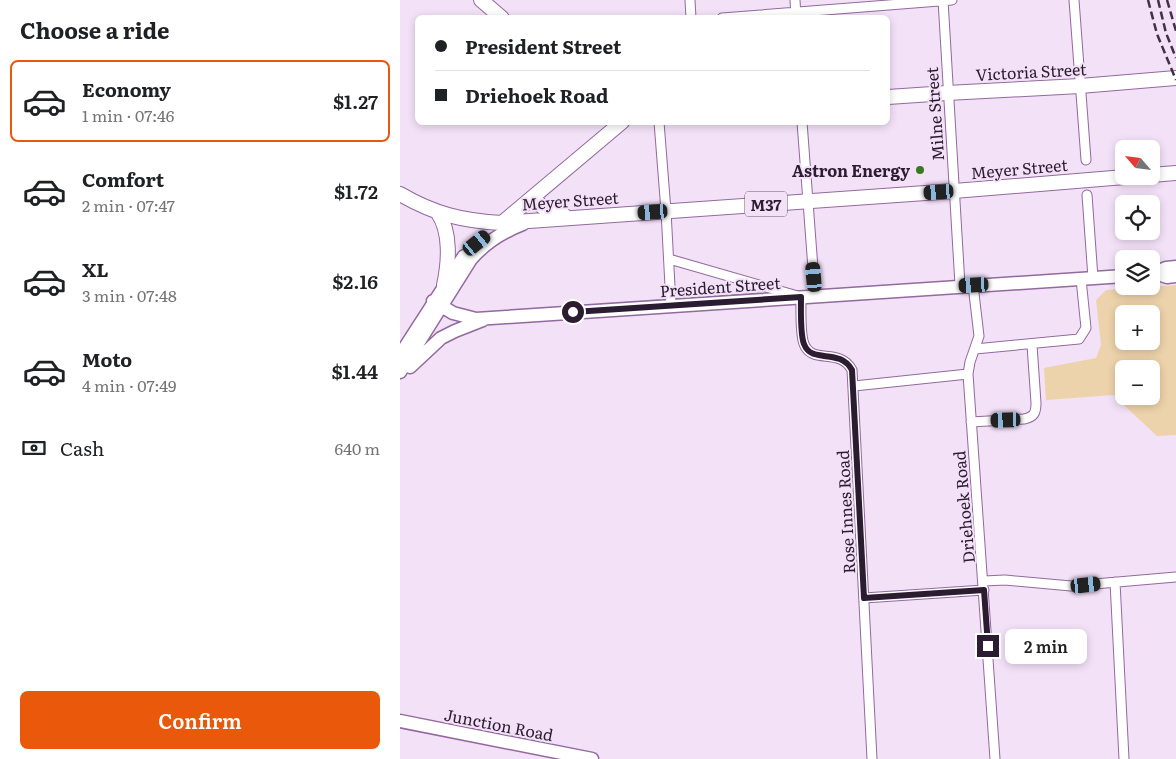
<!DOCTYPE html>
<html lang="en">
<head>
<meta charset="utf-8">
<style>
	body { margin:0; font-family:Literata,serif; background:#f2f2f2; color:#202124; height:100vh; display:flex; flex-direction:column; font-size:19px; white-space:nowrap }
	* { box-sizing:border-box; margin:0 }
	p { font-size:16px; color:#757577 }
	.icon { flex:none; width:28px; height:28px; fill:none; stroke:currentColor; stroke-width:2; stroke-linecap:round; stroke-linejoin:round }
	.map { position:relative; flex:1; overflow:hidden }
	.panel { display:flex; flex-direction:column; background:#fff; width:400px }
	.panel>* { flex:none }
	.banner { position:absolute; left:15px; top:15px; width:475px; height:110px; border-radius:8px; box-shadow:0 2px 8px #0003; display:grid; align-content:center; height:110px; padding:0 20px; background:#fff }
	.needle { width:32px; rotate:298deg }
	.fabs { position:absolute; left:715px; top:140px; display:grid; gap:10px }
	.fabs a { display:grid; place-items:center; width:45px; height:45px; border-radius:8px; background:#fff; box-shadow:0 2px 8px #0003; font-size:25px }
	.end { position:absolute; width:22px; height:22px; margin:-11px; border:6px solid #2c1c31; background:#fff; box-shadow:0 0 0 2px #fff }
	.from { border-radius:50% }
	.bubble { position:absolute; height:35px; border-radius:8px; background:#fff; box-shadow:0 2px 8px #0003; font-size:16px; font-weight:600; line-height:35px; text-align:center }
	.car { position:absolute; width:15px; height:30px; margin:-15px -8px; border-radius:6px; box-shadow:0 0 4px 1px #0007; background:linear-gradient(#222 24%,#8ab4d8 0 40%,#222 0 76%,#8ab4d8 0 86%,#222 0) }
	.banner b { display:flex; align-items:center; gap:18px; height:48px; font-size:19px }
	.banner b+b { border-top:1px solid #e0e0e0 }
	.banner i { width:12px; height:12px; background:#202124 }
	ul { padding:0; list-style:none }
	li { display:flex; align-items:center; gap:15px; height:82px; margin:0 10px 8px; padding:0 10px; border:2px solid transparent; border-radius:8px }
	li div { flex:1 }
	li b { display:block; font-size:19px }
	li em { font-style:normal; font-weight:600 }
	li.selected { border-color:#ea580c }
	li>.icon { width:45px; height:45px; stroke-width:1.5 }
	h2 { padding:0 20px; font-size:22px; line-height:60px }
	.pay { display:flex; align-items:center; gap:12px; height:55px; padding:0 20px; font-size:19px }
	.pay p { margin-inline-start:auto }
	.cta { display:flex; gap:10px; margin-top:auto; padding:10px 20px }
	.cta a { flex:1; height:58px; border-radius:8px; background:#ea580c; color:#fff; font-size:20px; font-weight:600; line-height:58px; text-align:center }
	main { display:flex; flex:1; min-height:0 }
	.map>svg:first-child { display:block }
</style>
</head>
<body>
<main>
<section class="panel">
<h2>Choose a ride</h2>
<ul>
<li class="selected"><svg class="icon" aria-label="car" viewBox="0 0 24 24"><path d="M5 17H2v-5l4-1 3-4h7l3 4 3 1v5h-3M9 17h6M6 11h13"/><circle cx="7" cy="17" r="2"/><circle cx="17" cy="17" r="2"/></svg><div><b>Economy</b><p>1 min · 07:46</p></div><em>$1.27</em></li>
<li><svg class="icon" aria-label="car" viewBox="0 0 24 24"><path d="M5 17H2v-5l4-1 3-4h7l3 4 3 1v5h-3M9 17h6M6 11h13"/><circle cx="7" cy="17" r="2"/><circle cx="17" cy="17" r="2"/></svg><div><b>Comfort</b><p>2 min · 07:47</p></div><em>$1.72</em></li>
<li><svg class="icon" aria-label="car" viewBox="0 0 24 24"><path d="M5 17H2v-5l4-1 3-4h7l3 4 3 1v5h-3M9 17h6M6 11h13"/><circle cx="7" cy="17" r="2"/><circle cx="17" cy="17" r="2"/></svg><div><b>XL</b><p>3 min · 07:48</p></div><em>$2.16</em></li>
<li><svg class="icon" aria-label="car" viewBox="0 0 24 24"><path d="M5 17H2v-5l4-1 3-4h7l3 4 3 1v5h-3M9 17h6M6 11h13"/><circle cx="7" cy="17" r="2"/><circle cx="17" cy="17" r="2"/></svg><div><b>Moto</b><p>4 min · 07:49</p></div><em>$1.44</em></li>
</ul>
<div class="pay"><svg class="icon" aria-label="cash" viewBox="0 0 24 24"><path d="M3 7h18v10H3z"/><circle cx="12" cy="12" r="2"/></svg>Cash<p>640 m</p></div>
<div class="cta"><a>Confirm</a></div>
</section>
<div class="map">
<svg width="776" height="759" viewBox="0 0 776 759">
	<rect width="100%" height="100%" fill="#f3e1f8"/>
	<!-- green -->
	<path fill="#edd3ab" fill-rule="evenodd" d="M776,285V435L757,436L713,395L647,400L646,401L644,368L696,358L701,345L696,300L706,290ZM724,314H751V341H724ZM724,369H751V396H724Z"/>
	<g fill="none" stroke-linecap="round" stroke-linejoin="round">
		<defs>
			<path id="street" d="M290,0L291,18
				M395,0L396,17
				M543,0L560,285
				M674,0L686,160
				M322,18L552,0
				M259,122L266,211L271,305
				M402,122L415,295
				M687,195L693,278
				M269,259L401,297C401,308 400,334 404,344C412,365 440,347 452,370L472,759
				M573,285L579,336L570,362L568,374L595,759
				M575,349L679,339L686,328L681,279
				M454,386L568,374
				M571,422L624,419C634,417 636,413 636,403L632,345
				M584,581L605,580L671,586L776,577
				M715,582L724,759
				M464,598L584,590"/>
			<path id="secondary" d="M755,273L767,277L776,276
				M751,274L766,268L776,267
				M33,301L53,313L76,319L724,276
				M0,355L64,256
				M10,367L41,338L55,331L83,320
				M0,372L71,259C86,242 102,232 123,224
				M0,721L192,759"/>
			<path id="primary" d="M81,0L102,18
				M488,97L547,93L680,86L776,78
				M751,175L776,173
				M0,194C34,214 63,221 102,223L554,191L737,176
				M133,197C142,209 150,212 164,215
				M38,213C51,232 49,262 44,285
				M102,223L222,122"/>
		</defs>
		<!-- street casing -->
		<use href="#street" stroke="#926a9d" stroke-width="11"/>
		<!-- secondary casing -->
		<use href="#secondary" stroke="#926a9d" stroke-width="15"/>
		<!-- primary casing -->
		<use href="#primary" stroke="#926a9d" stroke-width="16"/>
		<!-- street -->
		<use href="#street" stroke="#fff" stroke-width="9"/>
		<!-- secondary -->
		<use href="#secondary" stroke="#fff" stroke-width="12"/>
		<!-- primary -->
		<use href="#primary" stroke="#fff" stroke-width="14"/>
		<!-- rail -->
		<path stroke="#413146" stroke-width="2.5" stroke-dasharray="8 4" stroke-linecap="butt" d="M748,0L757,34L776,80
			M758,0L766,33L776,58
			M767,0L776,31"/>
	</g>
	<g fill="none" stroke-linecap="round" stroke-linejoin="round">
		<!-- route -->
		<path stroke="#2c1c31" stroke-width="6" d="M173,312L401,297C401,308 400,334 404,344C412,365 439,347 452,370L464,598L584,590L588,646"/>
	</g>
	<!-- markers -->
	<circle fill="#367b1d" stroke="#f3e1f8" stroke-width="2" cx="520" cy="170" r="5"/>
	<g text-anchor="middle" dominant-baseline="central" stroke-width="4" stroke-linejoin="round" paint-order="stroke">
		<!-- shield labels -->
		<rect fill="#f3e1f8" stroke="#68576d" stroke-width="1" x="345" y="191.5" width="42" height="25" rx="4"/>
		<g font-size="15" font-weight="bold" fill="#2c1c31">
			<text x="366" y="204">M37</text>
		</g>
		<!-- street labels -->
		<g font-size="16" fill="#2c1c31" stroke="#f3e1f8">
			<text transform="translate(631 71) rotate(-3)">Victoria Street</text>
			<text transform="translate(534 114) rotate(-94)">Milne Street</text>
			<text transform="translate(619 168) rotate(-5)">Meyer Street</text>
			<text transform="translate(170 200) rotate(-4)">Meyer Street</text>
			<text transform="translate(320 286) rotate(-4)">President Street</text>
			<text transform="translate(563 507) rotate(-95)">Driehoek Road</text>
			<text transform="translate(445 512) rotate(-93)">Rose Innes Road</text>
			<text transform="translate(99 724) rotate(11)">Junction Road</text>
		</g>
		<!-- poi labels -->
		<g font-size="16" font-weight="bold" fill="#2c1c31" stroke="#f3e1f8" text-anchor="end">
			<text x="510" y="170">Astron Energy</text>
		</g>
	</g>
</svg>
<div class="fabs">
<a><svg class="needle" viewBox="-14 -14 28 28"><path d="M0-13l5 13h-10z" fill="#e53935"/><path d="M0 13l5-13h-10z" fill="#757577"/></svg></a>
<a><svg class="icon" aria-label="locate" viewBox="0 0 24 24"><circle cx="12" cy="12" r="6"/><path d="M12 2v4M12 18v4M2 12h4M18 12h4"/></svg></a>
<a><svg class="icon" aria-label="layers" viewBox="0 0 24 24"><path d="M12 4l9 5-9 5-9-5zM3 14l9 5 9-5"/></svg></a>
<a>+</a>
<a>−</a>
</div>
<i class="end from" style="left:173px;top:312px"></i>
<i class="end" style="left:588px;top:646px"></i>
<div class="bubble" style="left:605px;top:629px;width:82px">2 min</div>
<i class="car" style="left:539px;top:192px;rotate:266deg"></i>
<i class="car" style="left:253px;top:212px;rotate:266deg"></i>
<i class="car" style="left:77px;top:243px;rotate:51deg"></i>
<i class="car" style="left:414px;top:277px;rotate:355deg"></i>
<i class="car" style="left:574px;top:285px;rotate:267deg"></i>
<i class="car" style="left:606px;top:420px;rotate:268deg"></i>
<i class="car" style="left:686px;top:585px;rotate:84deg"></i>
<div class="banner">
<b><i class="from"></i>President Street</b>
<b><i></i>Driehoek Road</b>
</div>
</div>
</main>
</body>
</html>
